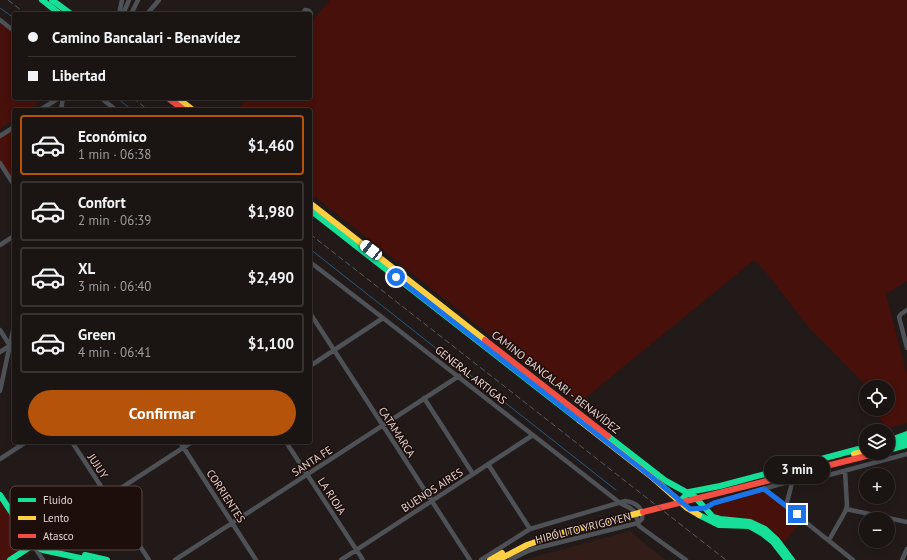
<!DOCTYPE html>
<html lang="es">
<head>
<meta charset="utf-8">
<style>
	body { margin:0; font-family:"PT Sans",sans-serif; background:#272120; color:#f1f3f6; height:100vh; display:flex; flex-direction:column; font-size:15px; white-space:nowrap }
	* { box-sizing:border-box; margin:0 }
	p { font-size:13px; color:#9f9e9f }
	.icon { flex:none; width:22px; height:22px; fill:none; stroke:currentColor; stroke-width:2; stroke-linecap:round; stroke-linejoin:round }
	.map { position:relative; flex:1; overflow:hidden }
	.details { position:absolute; left:12px; top:108px; width:300px; height:336px; display:flex; flex-direction:column; background:#1a1412; border-radius:4px; box-shadow:0 2px 6px #0003,0 0 0 1px #383332 }
	.details>* { flex:none }
	.hud { position:absolute; left:12px; top:12px; width:300px; height:88px; border-radius:4px; box-shadow:0 2px 6px #0003,0 0 0 1px #383332; display:grid; align-content:center; height:88px; padding:0 16px; background:#1a1412 }
	.fabs { position:absolute; left:859px; top:380px; display:grid; gap:8px }
	.fabs a { display:grid; place-items:center; width:36px; height:36px; border-radius:50%; background:#1a1412; box-shadow:0 2px 6px #0003,0 0 0 1px #383332; font-size:20px }
	.end { position:absolute; width:18px; height:18px; margin:-9px; border:5px solid #1a73e8; background:#fff; box-shadow:0 0 0 2px #fff }
	.from { border-radius:50% }
	.bubble { position:absolute; height:28px; border-radius:14px; background:#1a1412; box-shadow:0 2px 6px #0003,0 0 0 1px #383332; font-size:13px; font-weight:800; line-height:28px; text-align:center }
	.car { position:absolute; width:12px; height:24px; margin:-12px -6px; border-radius:5px; box-shadow:0 0 3px 1px #0007; background:linear-gradient(#fff 24%,#345 0 40%,#fff 0 76%,#345 0 86%,#fff 0) }
	.hud b { display:flex; align-items:center; gap:14px; height:38px; font-size:15px }
	.hud b+b { border-top:1px solid #383332 }
	.hud i { width:10px; height:10px; background:#f1f3f6 }
	ul { padding:7px 0 0; list-style:none }
	li { display:flex; align-items:center; gap:12px; height:60px; margin:0 8px 6px; padding:0 8px; border:2px solid #383332; border-radius:4px }
	li div { flex:1 }
	li b { display:block; font-size:15px }
	li em { font-style:normal; font-weight:800 }
	li.active { border-color:#b45309 }
	li>.icon { width:36px; height:36px; stroke-width:1.5 }
	.button { display:flex; gap:8px; margin-top:auto; padding:8px 16px }
	.button a { flex:1; height:46px; border-radius:24px; background:#b45309; color:#fff; font-size:16px; font-weight:800; line-height:46px; text-align:center }
	.map>svg:first-child { display:block }
</style>
</head>
<body>
<div class="map">
<svg width="907" height="560" viewBox="0 0 907 560">
	<rect width="100%" height="100%" fill="#221a18"/>
	<!-- built -->
	<path fill="#321d19" d="M630,531L665,560H522H523Z"/>
	<!-- green -->
	<path fill="#47100a" d="M330,0H907V281L886,294L907,375V423L884,429L877,409H888V387H867L811,330L764,270L754,260L578,404L310,193V110H237L248,98H310V23Z
		M0,19L14,30V98H46L28,110H14V119L0,129Z
		M14,127V185L0,163V136Z
		M761,492L766,493L802,521L783,544L725,517L715,514L713,513V508L715,506Z
		M0,499L29,545L6,560H0Z"/>
	<g fill="none" stroke-linecap="round" stroke-linejoin="round">
		<!-- stream -->
		<path stroke="#255b83" stroke-width="1" d="M0,8L14,18
			M117,98L132,110
			M310,249L616,490"/>
		<!-- street -->
		<path stroke="#4e5257" stroke-width="4.5" d="M119,14L122,0
			M123,14L129,0
			M131,14L138,0
			M147,14L159,0
			M302,14L305,10L309,11L311,14L310,18
			M0,20L14,31
			M101,98L116,110
			M40,110L59,98
			M61,110L63,98
			M0,136L14,127
			M0,163L14,185
			M0,245L14,236
			M310,262L383,318L620,503L630,508L635,512L639,526L686,560
			M907,310L901,314L899,317L907,348
			M310,313L470,560
			M0,330L14,352
			M0,352L14,343
			M310,366L383,318
			M0,391L14,326
			M424,398L473,474
			M72,442L149,560
			M180,442L256,560
			M286,442L363,560
			M0,459L26,442
			M488,464L530,529
			M764,489L853,560
			M786,506L792,483
			M846,509L907,522
			M691,510L705,508L714,503L784,483L803,482L907,454
			M829,540L845,512L847,506L845,471
			M43,560L33,545L192,442
			M175,560L459,376
			M341,560L533,435
			M481,560L530,529L625,501C635,502 644,508 642,519L638,523L537,548L528,551L510,560
			M902,560L907,549"/>
		<!-- fast -->
		<path stroke="#16e098" stroke-width="6" d="M42,0L60,14
			M52,0L71,14
			M310,210L580,421
			M608,436L666,481L695,497L713,517L720,519L750,522L765,529L777,540L792,560
			M888,441L907,434
			M888,445L907,439
			M888,450L907,445
			M0,495L33,545L43,550L89,560
			M680,501L689,492L720,486L866,447
			M699,515L719,525L749,526L763,534L773,542L787,560
			M85,555L107,560
			M10,560L33,545"/>
		<!-- slow -->
		<path stroke="#ffcf43" stroke-width="6" d="M178,98L193,110
			M310,203L485,340
			M580,421L653,478L687,508L699,515
			M854,454L866,451
			M490,560L502,553
			M498,560L527,545L558,534L643,512"/>
		<!-- jam -->
		<path stroke="#f24e42" stroke-width="6" d="M168,98L184,110
			M485,340L608,436
			M643,512L878,453"/>
		<!-- rail -->
		<path stroke="#5a5b5e" stroke-width="1" stroke-dasharray="6 3" stroke-linecap="butt" d="M8,0L26,14
			M133,98L148,110
			M310,234L726,560"/>
	</g>
	<g fill="none" stroke-linecap="round" stroke-linejoin="round">
		<!-- route -->
		<path stroke="#1a73e8" stroke-width="5" d="M396,277L653,478L690,509L705,508L714,503L764,489L797,514"/>
	</g>
	<g text-anchor="middle" dominant-baseline="central" stroke-width="3" stroke-linejoin="round" paint-order="stroke">
		<!-- street labels -->
		<g font-size="11" fill="#e0d3d1" stroke="#1d0d0b">
			<text transform="translate(471 375) rotate(38)">GENERAL ARTIGAS</text>
			<text transform="translate(556 382) rotate(38)">CAMINO BANCALARI - BENAVÍDEZ</text>
			<text transform="translate(397 432) rotate(57)">CATAMARCA</text>
			<text transform="translate(312 461) rotate(-33)">SANTA FE</text>
			<text transform="translate(98 466) rotate(57)">JUJUY</text>
			<text transform="translate(432 490) rotate(-33)">BUENOS AIRES</text>
			<text transform="translate(226 496) rotate(57)">CORRIENTES</text>
			<text transform="translate(332 496) rotate(57)">LA RIOJA</text>
			<text transform="translate(583 528) rotate(-14)">HIPÓLITO YRIGOYEN</text>
		</g>
	</g>
	<!-- legend -->
	<rect x="10" y="486" width="132" height="64" rx="6" fill="#1d0d0b" stroke="#584846" stroke-width="1"/>
	<rect x="18" y="498" width="18" height="4" fill="#16e098"/>
	<rect x="18" y="516" width="18" height="4" fill="#ffcf43"/>
	<rect x="18" y="534" width="18" height="4" fill="#f24e42"/>
	<g font-size="11" fill="#e0d3d1">
		<text x="43" y="504">Fluido</text>
		<text x="43" y="522">Lento</text>
		<text x="43" y="540">Atasco</text>
	</g>
</svg>
<div class="fabs">
<a><svg class="icon" aria-label="locate" viewBox="0 0 24 24"><circle cx="12" cy="12" r="6"/><path d="M12 2v4M12 18v4M2 12h4M18 12h4"/></svg></a>
<a><svg class="icon" aria-label="layers" viewBox="0 0 24 24"><path d="M12 4l9 5-9 5-9-5zM3 14l9 5 9-5"/></svg></a>
<a>+</a>
<a>−</a>
</div>
<i class="end from" style="left:396px;top:277px"></i>
<i class="end" style="left:797px;top:514px"></i>
<div class="bubble" style="left:764px;top:456px;width:66px">3 min</div>
<i class="car" style="left:371px;top:250px;rotate:308deg"></i>
<div class="hud">
<b><i class="from"></i>Camino Bancalari - Benavídez</b>
<b><i></i>Libertad</b>
</div>
<section class="details">
<ul>
<li class="active"><svg class="icon" aria-label="car" viewBox="0 0 24 24"><path d="M5 17H2v-5l4-1 3-4h7l3 4 3 1v5h-3M9 17h6M6 11h13"/><circle cx="7" cy="17" r="2"/><circle cx="17" cy="17" r="2"/></svg><div><b>Económico</b><p>1 min · 06:38</p></div><em>$1,460</em></li>
<li><svg class="icon" aria-label="car" viewBox="0 0 24 24"><path d="M5 17H2v-5l4-1 3-4h7l3 4 3 1v5h-3M9 17h6M6 11h13"/><circle cx="7" cy="17" r="2"/><circle cx="17" cy="17" r="2"/></svg><div><b>Confort</b><p>2 min · 06:39</p></div><em>$1,980</em></li>
<li><svg class="icon" aria-label="car" viewBox="0 0 24 24"><path d="M5 17H2v-5l4-1 3-4h7l3 4 3 1v5h-3M9 17h6M6 11h13"/><circle cx="7" cy="17" r="2"/><circle cx="17" cy="17" r="2"/></svg><div><b>XL</b><p>3 min · 06:40</p></div><em>$2,490</em></li>
<li><svg class="icon" aria-label="car" viewBox="0 0 24 24"><path d="M5 17H2v-5l4-1 3-4h7l3 4 3 1v5h-3M9 17h6M6 11h13"/><circle cx="7" cy="17" r="2"/><circle cx="17" cy="17" r="2"/></svg><div><b>Green</b><p>4 min · 06:41</p></div><em>$1,100</em></li>
</ul>
<div class="button"><a>Confirmar</a></div>
</section>
</div>
</body>
</html>
